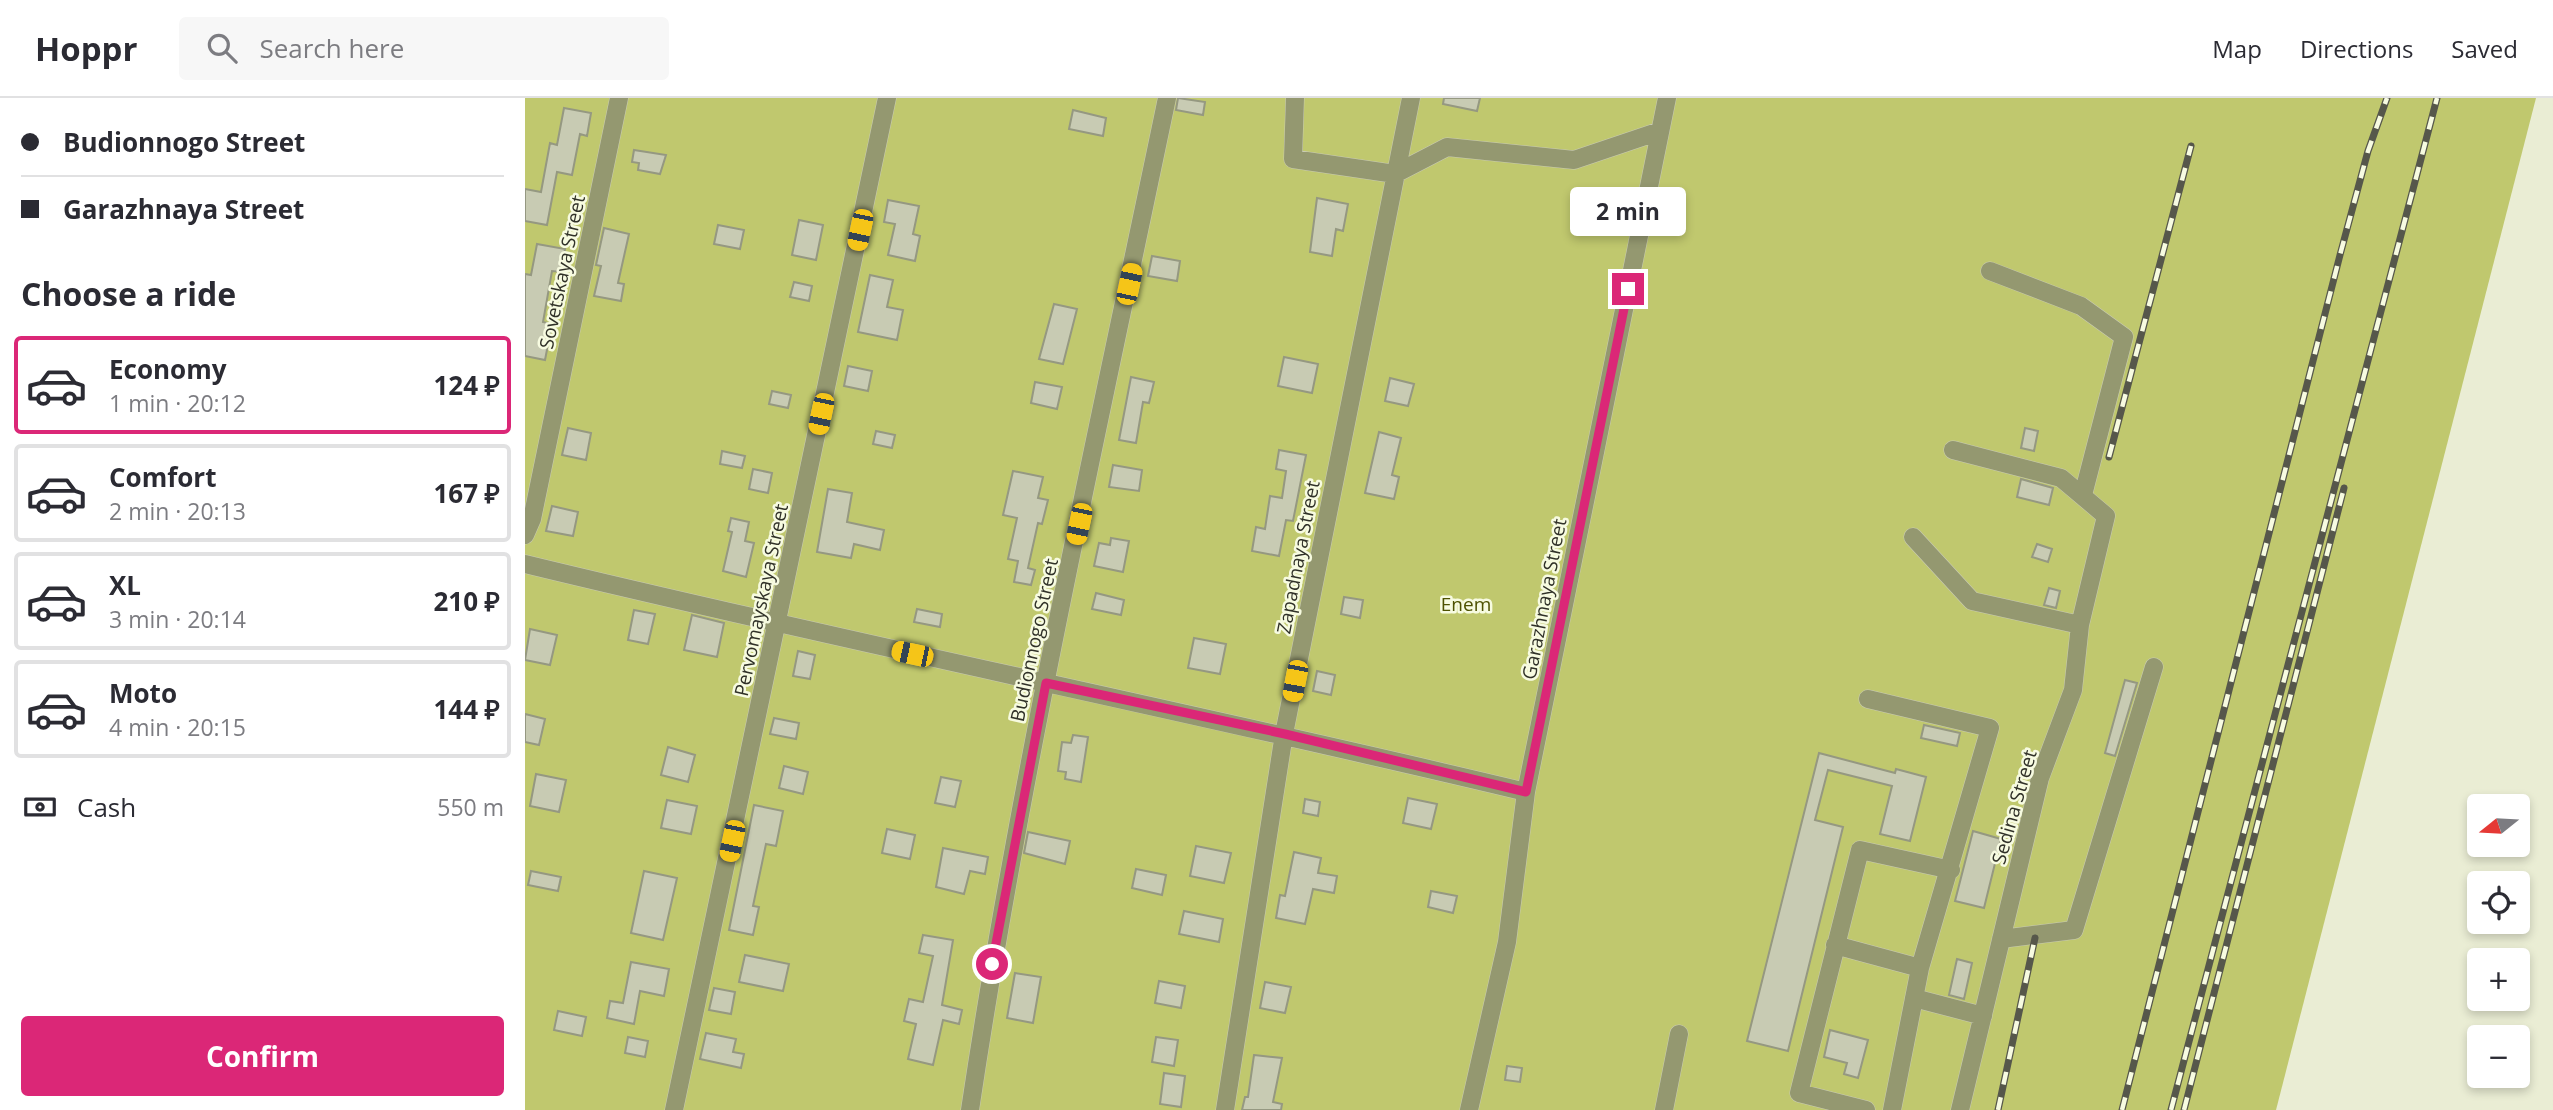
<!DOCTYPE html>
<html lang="en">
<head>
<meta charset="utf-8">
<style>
	body { margin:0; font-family:"Open Sans",sans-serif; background:#f7f7f7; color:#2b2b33; height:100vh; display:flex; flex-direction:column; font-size:26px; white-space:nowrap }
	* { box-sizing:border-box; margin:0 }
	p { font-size:23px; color:#7c7c81 }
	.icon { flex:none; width:38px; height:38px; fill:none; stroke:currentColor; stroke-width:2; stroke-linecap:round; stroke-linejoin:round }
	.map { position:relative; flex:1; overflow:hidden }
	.details { display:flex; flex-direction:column; background:#fff; width:525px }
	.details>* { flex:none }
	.top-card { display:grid; align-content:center; height:154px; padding:0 21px; background:#fff }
	.needle { width:46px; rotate:252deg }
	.tools { position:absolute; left:1942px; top:696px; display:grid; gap:14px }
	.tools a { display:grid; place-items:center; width:63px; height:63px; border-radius:7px; background:#fff; box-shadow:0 4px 10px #0003; font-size:35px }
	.end { position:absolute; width:32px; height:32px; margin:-16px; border:9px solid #db2777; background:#fff; box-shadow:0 0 0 4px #fff }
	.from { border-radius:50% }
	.bubble { position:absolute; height:49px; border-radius:7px; background:#fff; box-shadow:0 4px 10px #0003; font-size:23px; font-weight:700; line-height:49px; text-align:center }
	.car { position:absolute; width:21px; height:42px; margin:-21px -10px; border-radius:9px; box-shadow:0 0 5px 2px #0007; background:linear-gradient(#f5c518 24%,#345 0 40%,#f5c518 0 76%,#345 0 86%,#f5c518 0) }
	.top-card b { display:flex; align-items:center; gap:24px; height:66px; font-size:26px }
	.top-card b+b { border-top:2px solid #e1e1e2 }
	.top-card i { width:18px; height:18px; background:#2b2b33 }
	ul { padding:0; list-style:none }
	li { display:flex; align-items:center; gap:21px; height:98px; margin:0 14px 10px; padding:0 7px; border:4px solid #e1e1e2; border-radius:7px }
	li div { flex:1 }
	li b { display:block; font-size:26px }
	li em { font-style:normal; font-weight:700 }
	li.active { border-color:#db2777 }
	li>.icon { width:63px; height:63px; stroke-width:1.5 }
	h2 { padding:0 21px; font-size:32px; line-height:84px }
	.pay { display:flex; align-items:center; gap:18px; height:77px; padding:0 21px; font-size:26px }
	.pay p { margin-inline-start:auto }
	.action { display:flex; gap:14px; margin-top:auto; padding:14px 21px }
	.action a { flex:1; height:80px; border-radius:7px; background:#db2777; color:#fff; font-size:28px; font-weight:700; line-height:80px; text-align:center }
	header { display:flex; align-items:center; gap:42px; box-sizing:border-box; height:98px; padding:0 35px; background:#fff; border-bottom:2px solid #e1e1e2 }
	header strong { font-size:33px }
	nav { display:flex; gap:38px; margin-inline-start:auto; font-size:24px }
	.search { width:490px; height:63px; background:#f7f7f7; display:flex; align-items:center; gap:18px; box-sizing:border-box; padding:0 24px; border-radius:7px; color:#7c7c81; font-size:26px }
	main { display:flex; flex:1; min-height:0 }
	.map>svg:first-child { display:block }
</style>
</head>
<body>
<header>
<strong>Hoppr</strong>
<div class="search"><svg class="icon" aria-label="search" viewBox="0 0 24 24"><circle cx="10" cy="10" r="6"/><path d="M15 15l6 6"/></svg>Search here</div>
<nav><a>Map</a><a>Directions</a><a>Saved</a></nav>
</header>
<main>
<section class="details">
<div class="top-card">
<b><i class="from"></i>Budionnogo Street</b>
<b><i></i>Garazhnaya Street</b>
</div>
<h2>Choose a ride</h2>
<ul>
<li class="active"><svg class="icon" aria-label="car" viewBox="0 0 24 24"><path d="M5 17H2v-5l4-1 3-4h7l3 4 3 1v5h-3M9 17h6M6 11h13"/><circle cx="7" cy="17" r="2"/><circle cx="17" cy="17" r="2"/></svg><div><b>Economy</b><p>1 min · 20:12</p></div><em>124 ₽</em></li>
<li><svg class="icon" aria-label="car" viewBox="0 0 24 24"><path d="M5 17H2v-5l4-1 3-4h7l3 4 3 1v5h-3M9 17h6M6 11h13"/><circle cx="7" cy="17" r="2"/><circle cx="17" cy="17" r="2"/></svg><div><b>Comfort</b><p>2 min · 20:13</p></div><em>167 ₽</em></li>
<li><svg class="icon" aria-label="car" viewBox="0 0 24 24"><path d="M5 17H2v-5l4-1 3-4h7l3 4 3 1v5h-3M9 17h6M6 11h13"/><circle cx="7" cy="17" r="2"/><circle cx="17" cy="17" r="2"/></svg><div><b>XL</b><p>3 min · 20:14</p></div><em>210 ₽</em></li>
<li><svg class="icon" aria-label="car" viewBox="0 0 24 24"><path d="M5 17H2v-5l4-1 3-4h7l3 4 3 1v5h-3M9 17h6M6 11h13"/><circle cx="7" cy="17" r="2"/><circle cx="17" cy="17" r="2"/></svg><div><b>Moto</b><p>4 min · 20:15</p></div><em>144 ₽</em></li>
</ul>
<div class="pay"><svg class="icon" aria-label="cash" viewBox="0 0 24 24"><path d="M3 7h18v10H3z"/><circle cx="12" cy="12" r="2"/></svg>Cash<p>550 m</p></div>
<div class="action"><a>Confirm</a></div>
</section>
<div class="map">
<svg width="2028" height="1012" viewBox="0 0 2028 1012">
	<rect width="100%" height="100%" fill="#eaedd4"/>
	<!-- green -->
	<path fill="#c0c86e" d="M0,0H2011L1751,1012H0Z"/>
	<!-- building -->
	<path fill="#c8cbb3" stroke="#959881" stroke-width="2" d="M653,0L680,4L678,17L651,12Z
		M919,0H955L952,13L918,6Z
		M39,10L66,15L62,38L55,36L47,77L32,74L22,127L0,123V91L16,94L25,45L32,47Z
		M548,12L581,20L578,38L544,31Z
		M109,52L141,57L135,76L113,72L114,65L107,64Z
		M792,100L823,106L818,133L811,131L807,158L785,154Z
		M363,102L394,108L388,136L395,138L390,163L363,157L370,126L359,124Z
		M274,122L298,127L291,162L267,157Z
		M193,127L219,132L215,151L189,146Z
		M79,130L104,136L93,185L99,186L96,203L69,198L76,168L71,167Z
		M12,146L40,151L36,174L27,173L18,224L27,226L20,262L0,258V176L6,177Z
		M627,158L655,163L652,183L623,178Z
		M345,177L368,182L362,209L378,212L372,242L333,234Z
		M269,184L287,188L284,203L265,199Z
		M529,206L552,211L538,266L514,261Z
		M759,259L793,266L787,295L753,288Z
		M323,268L347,273L343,293L319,288Z
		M606,279L629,284L624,305L618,304L611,345L594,342Z
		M865,280L889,286L883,308L860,303Z
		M510,284L537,289L532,311L506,305Z
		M247,293L266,297L263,310L244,306Z
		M43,330L66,335L61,362L37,357Z
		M1500,330L1513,333L1509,353L1496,350Z
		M351,333L370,337L367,350L348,346Z
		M854,334L876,340L867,377L874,379L869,401L840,395Z
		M754,352L781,357L768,423L761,422L754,458L727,453L731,429L740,431L745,398L757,400L761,373L751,371Z
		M197,353L220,358L217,370L195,366Z
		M588,367L617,372L614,393L584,389Z
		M228,371L247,375L243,395L224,391Z
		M488,373L518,379L513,400L523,402L517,426L513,425L503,470L510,472L506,487L489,484L493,463L483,461L492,420L478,417Z
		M1496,381L1528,390L1524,407L1492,399Z
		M303,391L327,395L322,424L359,432L355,452L329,446L326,460L292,454Z
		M27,408L53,414L48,438L21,433Z
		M206,420L224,424L220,443L229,445L221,479L198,473L207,434L203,433Z
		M586,440L604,443L598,474L569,468L574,445L585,447Z
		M1512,446L1527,451L1523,464L1507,459Z
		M1524,490L1535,493L1531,510L1519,507Z
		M571,495L599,502L596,517L567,511Z
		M819,499L838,502L835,520L816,516Z
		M392,511L417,516L415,529L389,524Z
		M109,512L130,516L123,546L103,542Z
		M167,517L199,525L192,559L159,552Z
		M5,531L32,537L25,567L0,562Z
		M669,540L701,546L695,576L663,570Z
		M273,553L290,557L285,581L268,578Z
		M792,573L810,577L806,597L788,593Z
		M1600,582L1612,585L1590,658L1580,655Z
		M0,616L20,621L14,647L0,644Z
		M249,620L274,625L271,641L245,636Z
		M1399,627L1435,635L1432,648L1396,640Z
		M548,637L563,639L556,684L540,681L541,674L533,673L537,644L546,645Z
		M143,649L170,657L163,684L136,677Z
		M1294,655L1370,675L1371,671L1401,679L1385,743L1355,736L1367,688L1303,672L1290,722L1318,729L1263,953L1222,943Z
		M259,668L283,674L278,696L254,690Z
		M11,676L41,682L34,714L5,708Z
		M416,679L436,683L430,709L410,705Z
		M883,700L912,706L906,731L878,725Z
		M780,701L795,704L793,718L778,715Z
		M142,702L172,708L166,736L136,730Z
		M229,707L258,713L251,748L241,746L228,808L234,809L228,837L204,832Z
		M362,731L390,737L385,761L357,755Z
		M1448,733L1476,741L1459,810L1430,803Z
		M503,734L545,743L540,766L499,755Z
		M671,748L706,755L699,785L665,778Z
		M418,750L463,759L460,776L445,773L439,796L411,789Z
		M769,754L796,760L793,775L812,778L809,795L788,791L780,826L751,820L755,797L760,798Z
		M611,771L641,777L637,797L607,790Z
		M6,773L36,779L33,793L3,787Z
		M119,773L152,780L138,842L106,835Z
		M906,793L932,798L928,815L903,809Z
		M659,813L698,821L694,844L654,836Z
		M398,837L428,842L417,907L437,912L434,926L418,922L408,967L383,961L391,926L379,923L384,901L398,904L408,858L394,855Z
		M220,857L264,866L258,893L214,884Z
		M1432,861L1447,865L1439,901L1424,897Z
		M106,864L144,871L139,898L115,893L109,926L82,920L85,903L98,905Z
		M490,875L516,879L508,925L482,920Z
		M634,883L660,888L656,910L630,905Z
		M740,884L766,889L760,915L735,910Z
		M189,890L210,894L206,916L184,912Z
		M33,913L61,919L57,938L29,932Z
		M1305,932L1343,942L1333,980L1319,976L1322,965L1299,959Z
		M181,935L211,941L208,954L219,956L216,970L175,961Z
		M103,939L123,943L120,959L100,955Z
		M631,939L653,942L649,968L627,964Z
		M729,957L757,960L748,1004L757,1006L756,1012H717L720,999H723Z
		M982,968L997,970L995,984L980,982Z
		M639,975L660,978L656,1009L635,1006Z"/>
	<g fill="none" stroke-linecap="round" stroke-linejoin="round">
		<defs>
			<path id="minor" d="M770,0L768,61L870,76L922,49L1049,62L1135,33
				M1465,173L1556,208L1599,239L1558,397
				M1428,352L1536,380L1581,418L1555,527L1548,592L1515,680L1435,1012
				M0,437L7,421L94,0
				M1388,439L1447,503L1555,527
				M0,466C333,547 668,614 1001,694
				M1343,601L1465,630L1395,870L1367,1012
				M1476,841L1549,832L1629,569
				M1310,847L1395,870
				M1389,900L1458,918
				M149,1012L362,0
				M445,1012C496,672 572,336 642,0
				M700,1012L759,636L886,0
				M944,1012L982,844L1001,694L1142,0
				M1139,1012L1154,936
				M1341,1012L1274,995L1335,752L1426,772"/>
		</defs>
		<!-- minor casing -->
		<use href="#minor" stroke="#c9cbb5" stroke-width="19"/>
		<!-- minor -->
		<use href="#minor" stroke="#949870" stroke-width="18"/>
		<defs>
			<path id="rail" d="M1584,359L1666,48
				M1473,1012L1510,840
				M1597,1012L1815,157L1843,53L1862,0
				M1646,1012L1912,0
				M1659,1012L1819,390"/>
		</defs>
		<!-- rail casing -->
		<use href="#rail" stroke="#56574b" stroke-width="7"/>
		<!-- rail -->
		<use href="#rail" stroke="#f7fbe1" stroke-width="4.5" stroke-dasharray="13" stroke-linecap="butt"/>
	</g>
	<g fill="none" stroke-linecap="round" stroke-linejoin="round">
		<!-- route -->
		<path stroke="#db2777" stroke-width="9" d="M467,866L521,585L760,636L1001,694L1103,191"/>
	</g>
	<g text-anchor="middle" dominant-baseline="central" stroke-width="5" stroke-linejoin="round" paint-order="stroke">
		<!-- street labels -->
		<g font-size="19" fill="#303128" stroke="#f7fbe1">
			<text transform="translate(37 174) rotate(-78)">Sovetskaya Street</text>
			<text transform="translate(773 459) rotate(-79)">Zapadnaya Street</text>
			<text transform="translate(1019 501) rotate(-79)">Garazhnaya Street</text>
			<text transform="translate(236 502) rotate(-78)">Pervomayskaya Street</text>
			<text transform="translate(509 542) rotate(-78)">Budionnogo Street</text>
			<text transform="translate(1489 709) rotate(-74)">Sedina Street</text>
		</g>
		<!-- park labels -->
		<g font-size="19" fill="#4d5100" stroke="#f7fbe1">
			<text x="941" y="506">Enem</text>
		</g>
	</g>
</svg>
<div class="tools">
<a><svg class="needle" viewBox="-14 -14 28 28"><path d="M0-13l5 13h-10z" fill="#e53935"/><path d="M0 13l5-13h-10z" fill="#7c7c81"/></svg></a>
<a><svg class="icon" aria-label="locate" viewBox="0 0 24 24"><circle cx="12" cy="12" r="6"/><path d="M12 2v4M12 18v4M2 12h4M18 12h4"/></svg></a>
<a>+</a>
<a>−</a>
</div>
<i class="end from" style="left:467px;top:866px"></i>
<i class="end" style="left:1103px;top:191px"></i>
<div class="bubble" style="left:1045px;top:89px;width:116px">2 min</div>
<i class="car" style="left:335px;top:132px;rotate:192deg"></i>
<i class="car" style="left:604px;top:186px;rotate:12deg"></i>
<i class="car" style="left:296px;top:316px;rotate:192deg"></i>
<i class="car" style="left:554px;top:426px;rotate:192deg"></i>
<i class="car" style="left:387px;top:556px;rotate:282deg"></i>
<i class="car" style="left:770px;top:583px;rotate:191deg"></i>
<i class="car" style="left:207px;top:743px;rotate:192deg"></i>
</div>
</main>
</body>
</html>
